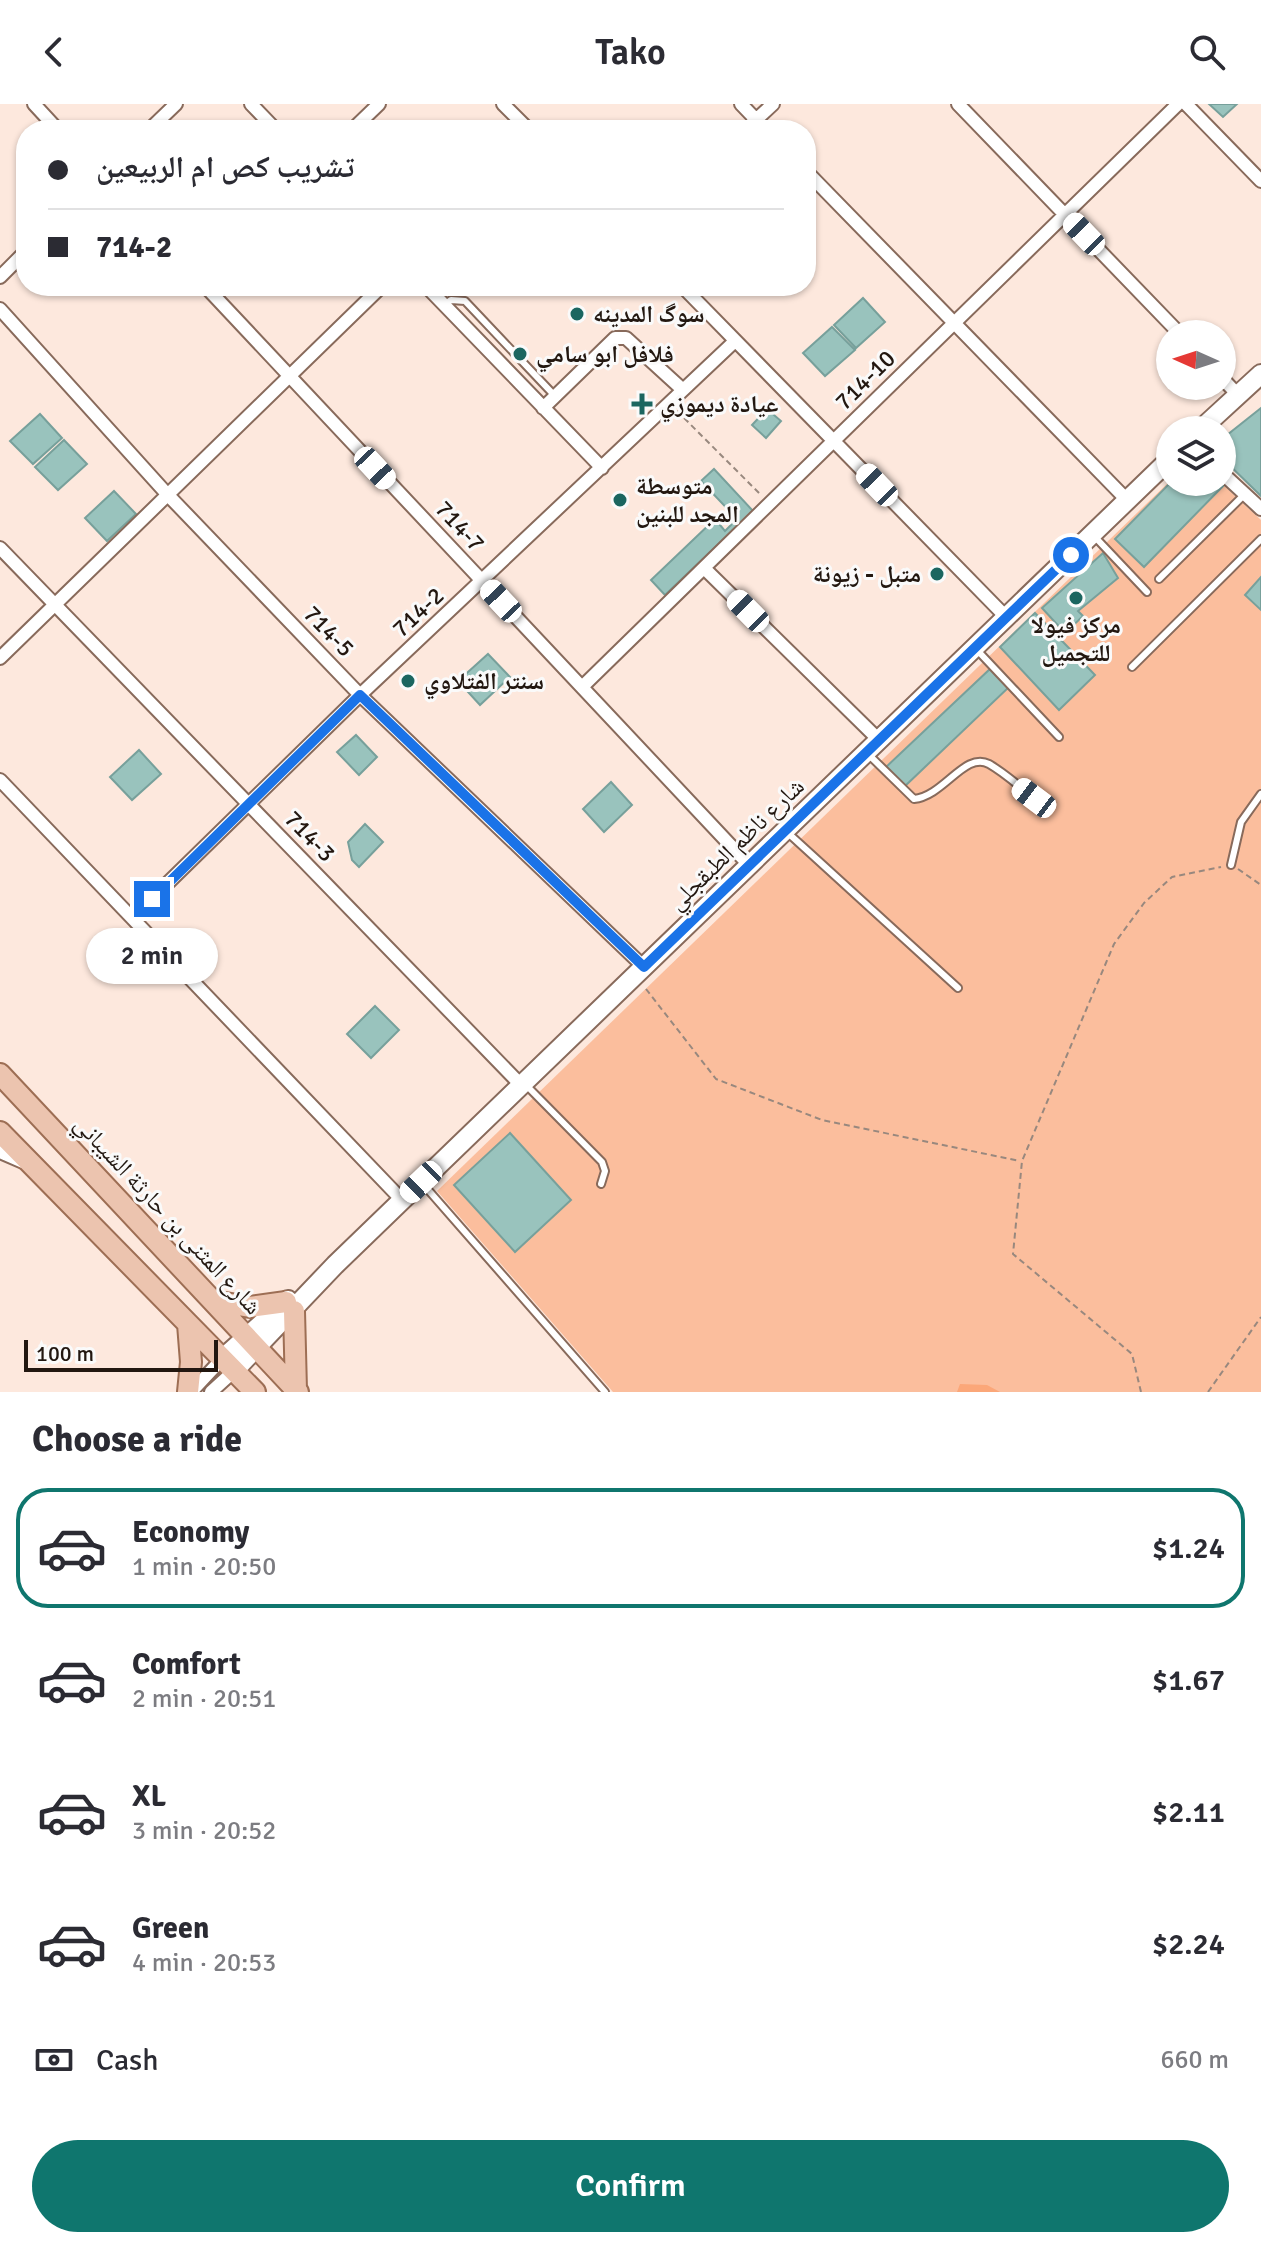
<!DOCTYPE html>
<html lang="en">
<head>
<meta charset="utf-8">
<style>
	body { margin:0; font-family:Signika,"Noto Naskh Arabic",sans-serif; background:#f2f2f3; color:#2b2b33; height:100vh; display:flex; flex-direction:column; font-size:30px; white-space:nowrap }
	* { box-sizing:border-box; margin:0 }
	p { font-size:26px; color:#7c7c81 }
	.icon { flex:none; width:44px; height:44px; fill:none; stroke:currentColor; stroke-width:2; stroke-linecap:round; stroke-linejoin:round }
	.map { position:relative; height:1288px; overflow:hidden }
	.details { display:flex; flex-direction:column; background:#fff; flex:1 }
	.details>* { flex:none }
	.top-card { position:absolute; left:16px; top:16px; width:800px; height:176px; border-radius:32px; box-shadow:0 2px 6px #0004; display:grid; align-content:center; height:176px; padding:0 32px; background:#fff }
	.needle { width:52px; rotate:273deg }
	.fabs { position:absolute; left:1156px; top:216px; display:grid; gap:16px }
	.fabs a { display:grid; place-items:center; width:80px; height:80px; border-radius:50%; background:#fff; box-shadow:0 2px 6px #0004; font-size:40px }
	.scale { position:absolute; left:24px; bottom:20px; width:194px; box-sizing:border-box; padding-left:8px; border:4px solid #221710; border-top:0; font-size:22px; line-height:28px; white-space:nowrap; color:#221710; -webkit-text-stroke:6px #fafafa; paint-order:stroke }
	.end { position:absolute; width:36px; height:36px; margin:-18px; border:10px solid #1a73e8; background:#fff; box-shadow:0 0 0 4px #fff }
	.from { border-radius:50% }
	.bubble { position:absolute; height:56px; border-radius:28px; background:#fff; box-shadow:0 2px 6px #0004; font-size:26px; font-weight:600; line-height:56px; text-align:center }
	.car { position:absolute; width:24px; height:48px; margin:-24px -12px; border-radius:10px; box-shadow:0 0 6px 2px #0007; background:linear-gradient(#fff 24%,#345 0 40%,#fff 0 76%,#345 0 86%,#fff 0) }
	.top-card b { display:flex; align-items:center; gap:28px; height:76px; font-size:30px }
	.top-card b+b { border-top:2px solid #e1e1e2 }
	.top-card i { width:20px; height:20px; background:#2b2b33 }
	ul { padding:0; list-style:none }
	li { display:flex; align-items:center; gap:24px; height:120px; margin:0 16px 12px; padding:0 16px; border:4px solid transparent; border-radius:32px }
	li div { flex:1 }
	li b { display:block; font-size:30px }
	li em { font-style:normal; font-weight:600 }
	li.selected { border-color:#0f766e }
	li>.icon { width:72px; height:72px; stroke-width:1.5 }
	h2 { padding:0 32px; font-size:36px; line-height:96px }
	.pay { display:flex; align-items:center; gap:20px; height:88px; padding:0 32px; font-size:30px }
	.pay p { margin-inline-start:auto }
	.action { display:flex; gap:16px; margin-top:auto; padding:16px 32px }
	.action a { flex:1; height:92px; border-radius:48px; background:#0f766e; color:#fff; font-size:32px; font-weight:600; line-height:92px; text-align:center }
	header { display:flex; justify-content:space-between; align-items:center; height:104px; padding:0 32px; background:#fff; font-size:36px; font-weight:600 }
	.map>svg:first-child { display:block }
</style>
</head>
<body>
<header><svg class="icon" aria-label="back" viewBox="0 0 24 24"><path d="M15 5l-7 7 7 7"/></svg>Tako<svg class="icon" aria-label="search" viewBox="0 0 24 24"><circle cx="10" cy="10" r="6"/><path d="M15 15l6 6"/></svg></header>
<div class="map">
<svg width="1261" height="1288" viewBox="0 0 1261 1288">
	<rect width="100%" height="100%" fill="#fde8dd"/>
	<!-- green -->
	<path fill="#fbbe9d" d="M1170,377L1220,378L1261,416V1288H613L437,1087Z"/>
	<!-- water -->
	<path fill="#fba779" d="M960,1280L987,1281L1000,1288H957Z"/>
	<!-- building -->
	<path fill="#99c3bd" stroke="#77a09b" stroke-width="2" d="M1209,0H1237L1223,13Z
		M863,194L885,218L856,244L834,221Z
		M832,223L855,246L825,272L803,249Z
		M1261,304V392L1222,354V335Z
		M767,305L781,317L766,334L752,321Z
		M40,310L62,334L33,360L10,337Z
		M64,336L87,360L58,386L35,363Z
		M714,365L753,407L665,491L651,476L715,415L725,427L737,415L701,377Z
		M1171,378L1224,381L1144,463L1115,435Z
		M114,387L136,410L107,437L85,414Z
		M1103,449L1118,474L1078,507L1083,512L1065,529L1042,504Z
		M1261,473V506L1245,491Z
		M1035,509L1095,571L1059,606L1000,543Z
		M488,550L510,573L480,601L458,577Z
		M991,564L1009,583L904,683L885,664Z
		M356,631L377,653L359,671L337,648Z
		M139,646L161,670L132,696L110,673Z
		M611,678L632,701L604,728L583,705Z
		M365,720L383,738L359,763L352,756L348,738Z
		M375,902L399,926L371,954L347,930Z
		M510,1029L571,1096L515,1148L454,1081Z"/>
	<g fill="none" stroke-linecap="round" stroke-linejoin="round">
		<defs>
			<path id="lane" d="M444,201L451,196L465,197L554,291
				M1095,433L1147,488
				M1159,475L1245,390
				M977,546L1059,633
				M1132,563L1261,435
				M869,651L914,695C944,692 965,647 989,660C1005,669 1020,683 1034,694
				M788,729L958,884
				M1231,761L1241,718L1261,690
				M525,980L602,1058L605,1067L601,1080
				M423,1080L605,1288"/>
			<path id="street" d="M34,0L58,26
				M251,0L276,26
				M503,0L529,26
				M741,0L766,26
				M958,0L1180,230
				M1186,0L1261,77
				M149,26L176,0
				M352,26L379,0
				M745,26L773,0
				M806,67L1127,396
				M0,173L26,147
				M205,182L749,761
				M426,182L602,364
				M682,182L1006,513
				M0,205L167,390L360,591L644,863
				M1222,274L1237,290
				M543,304L615,234H626L683,286
				M1222,369L1261,405
				M0,444L521,981
				M704,464L879,636
				M0,554L382,182
				M582,583L1178,0
				M0,676L402,1096
				M132,814L360,591L735,237
				M0,1048L23,1058
				M191,1288L222,1255
				M211,1288L234,1267"/>
			<path id="secondary" d="M1200,326L1261,270
				M222,1255L288,1196
				M234,1267L335,1161L1170,355"/>
			<path id="primary" d="M0,970L298,1288
				M0,1028L255,1288
				M213,1197L250,1203L286,1198
				M294,1207L296,1286
				M188,1288L191,1258L188,1220"/>
		</defs>
		<!-- lane casing -->
		<use href="#lane" stroke="#886a5b" stroke-width="10"/>
		<!-- street casing -->
		<use href="#street" stroke="#886a5b" stroke-width="16"/>
		<!-- secondary casing -->
		<use href="#secondary" stroke="#886a5b" stroke-width="22"/>
		<!-- primary casing -->
		<use href="#primary" stroke="#9d6e54" stroke-width="24"/>
		<!-- path -->
		<path stroke="#98887e" stroke-width="2" stroke-dasharray="6 4" stroke-linecap="butt" d="M677,307L760,390
			M1238,765L1261,781
			M646,885L716,975L822,1016L1020,1057
			M1141,1288L1132,1250L1013,1150L1022,1057L1114,840L1144,799L1172,773L1221,763
			M1208,1288L1261,1213"/>
		<!-- lane -->
		<use href="#lane" stroke="#fff" stroke-width="6"/>
		<!-- street -->
		<use href="#street" stroke="#fff" stroke-width="12"/>
		<!-- secondary -->
		<use href="#secondary" stroke="#fff" stroke-width="18"/>
		<!-- primary -->
		<use href="#primary" stroke="#ecc4af" stroke-width="20"/>
	</g>
	<g fill="none" stroke-linecap="round" stroke-linejoin="round">
		<!-- route -->
		<path stroke="#1a73e8" stroke-width="10" d="M152,795L360,591L644,863L1071,451"/>
	</g>
	<!-- markers -->
	<g fill="#1b6660" stroke="#fafafa" stroke-width="3">
		<circle cx="577" cy="210" r="8"/>
		<circle cx="520" cy="250" r="8"/>
		<path d="M638 288h8v8h8v8h-8v8h-8v-8h-8v-8h8z"/>
		<circle cx="620" cy="396" r="8"/>
		<circle cx="937" cy="470" r="8"/>
		<circle cx="1076" cy="494" r="8"/>
		<circle cx="408" cy="577" r="8"/>
	</g>
	<g text-anchor="middle" dominant-baseline="central" stroke-width="6" stroke-linejoin="round" paint-order="stroke">
		<!-- poi labels -->
		<g font-size="24" font-weight="bold" fill="#221710" stroke="#fafafa" text-anchor="start">
			<text x="593" y="210">سوگ المدينه</text>
			<text x="536" y="250">فلافل ابو سامي</text>
			<text x="660" y="300">عيادة ديموزي</text>
			<text x="636" y="382">متوسطة<tspan x="636" dy="28">المجد للبنين</tspan></text>
			<text x="921" y="470" text-anchor="end">متبل - زيونة</text>
			<text x="1076" y="521" text-anchor="middle">مركز فيولا<tspan x="1076" dy="28">للتجميل</tspan></text>
			<text x="424" y="577">سنتر الفتلاوي</text>
		</g>
		<!-- street labels -->
		<g font-size="24" fill="#221710" stroke="#fafafa">
			<text transform="translate(865 276) rotate(-45)">714-10</text>
			<text transform="translate(460 422) rotate(47)">714-7</text>
			<text transform="translate(418 508) rotate(-43)">714-2</text>
			<text transform="translate(329 527) rotate(46)">714-5</text>
			<text transform="translate(310 732) rotate(46)">714-3</text>
			<text transform="translate(736 740) rotate(-44)">شارع ناظم الطبقجلي</text>
			<text transform="translate(168 1111) rotate(47)">شارع المثنى بن حارثة الشيباني</text>
		</g>
	</g>
</svg>
<div class="fabs">
<a><svg class="needle" viewBox="-14 -14 28 28"><path d="M0-13l5 13h-10z" fill="#e53935"/><path d="M0 13l5-13h-10z" fill="#7c7c81"/></svg></a>
<a><svg class="icon" aria-label="layers" viewBox="0 0 24 24"><path d="M12 4l9 5-9 5-9-5zM3 14l9 5 9-5"/></svg></a>
</div>
<div class="scale">100 m</div>
<i class="end from" style="left:1071px;top:451px"></i>
<i class="end" style="left:152px;top:795px"></i>
<div class="bubble" style="left:86px;top:824px;width:132px">2 min</div>
<i class="car" style="left:1084px;top:130px;rotate:316deg"></i>
<i class="car" style="left:375px;top:364px;rotate:137deg"></i>
<i class="car" style="left:877px;top:381px;rotate:316deg"></i>
<i class="car" style="left:501px;top:497px;rotate:317deg"></i>
<i class="car" style="left:748px;top:507px;rotate:315deg"></i>
<i class="car" style="left:1034px;top:694px;rotate:307deg"></i>
<i class="car" style="left:421px;top:1078px;rotate:226deg"></i>
<div class="top-card">
<b><i class="from"></i>تشريب كص ام الربيعين</b>
<b><i></i>714-2</b>
</div>
</div>
<section class="details">
<h2>Choose a ride</h2>
<ul>
<li class="selected"><svg class="icon" aria-label="car" viewBox="0 0 24 24"><path d="M5 17H2v-5l4-1 3-4h7l3 4 3 1v5h-3M9 17h6M6 11h13"/><circle cx="7" cy="17" r="2"/><circle cx="17" cy="17" r="2"/></svg><div><b>Economy</b><p>1 min · 20:50</p></div><em>$1.24</em></li>
<li><svg class="icon" aria-label="car" viewBox="0 0 24 24"><path d="M5 17H2v-5l4-1 3-4h7l3 4 3 1v5h-3M9 17h6M6 11h13"/><circle cx="7" cy="17" r="2"/><circle cx="17" cy="17" r="2"/></svg><div><b>Comfort</b><p>2 min · 20:51</p></div><em>$1.67</em></li>
<li><svg class="icon" aria-label="car" viewBox="0 0 24 24"><path d="M5 17H2v-5l4-1 3-4h7l3 4 3 1v5h-3M9 17h6M6 11h13"/><circle cx="7" cy="17" r="2"/><circle cx="17" cy="17" r="2"/></svg><div><b>XL</b><p>3 min · 20:52</p></div><em>$2.11</em></li>
<li><svg class="icon" aria-label="car" viewBox="0 0 24 24"><path d="M5 17H2v-5l4-1 3-4h7l3 4 3 1v5h-3M9 17h6M6 11h13"/><circle cx="7" cy="17" r="2"/><circle cx="17" cy="17" r="2"/></svg><div><b>Green</b><p>4 min · 20:53</p></div><em>$2.24</em></li>
</ul>
<div class="pay"><svg class="icon" aria-label="cash" viewBox="0 0 24 24"><path d="M3 7h18v10H3z"/><circle cx="12" cy="12" r="2"/></svg>Cash<p>660 m</p></div>
<div class="action"><a>Confirm</a></div>
</section>
</body>
</html>
